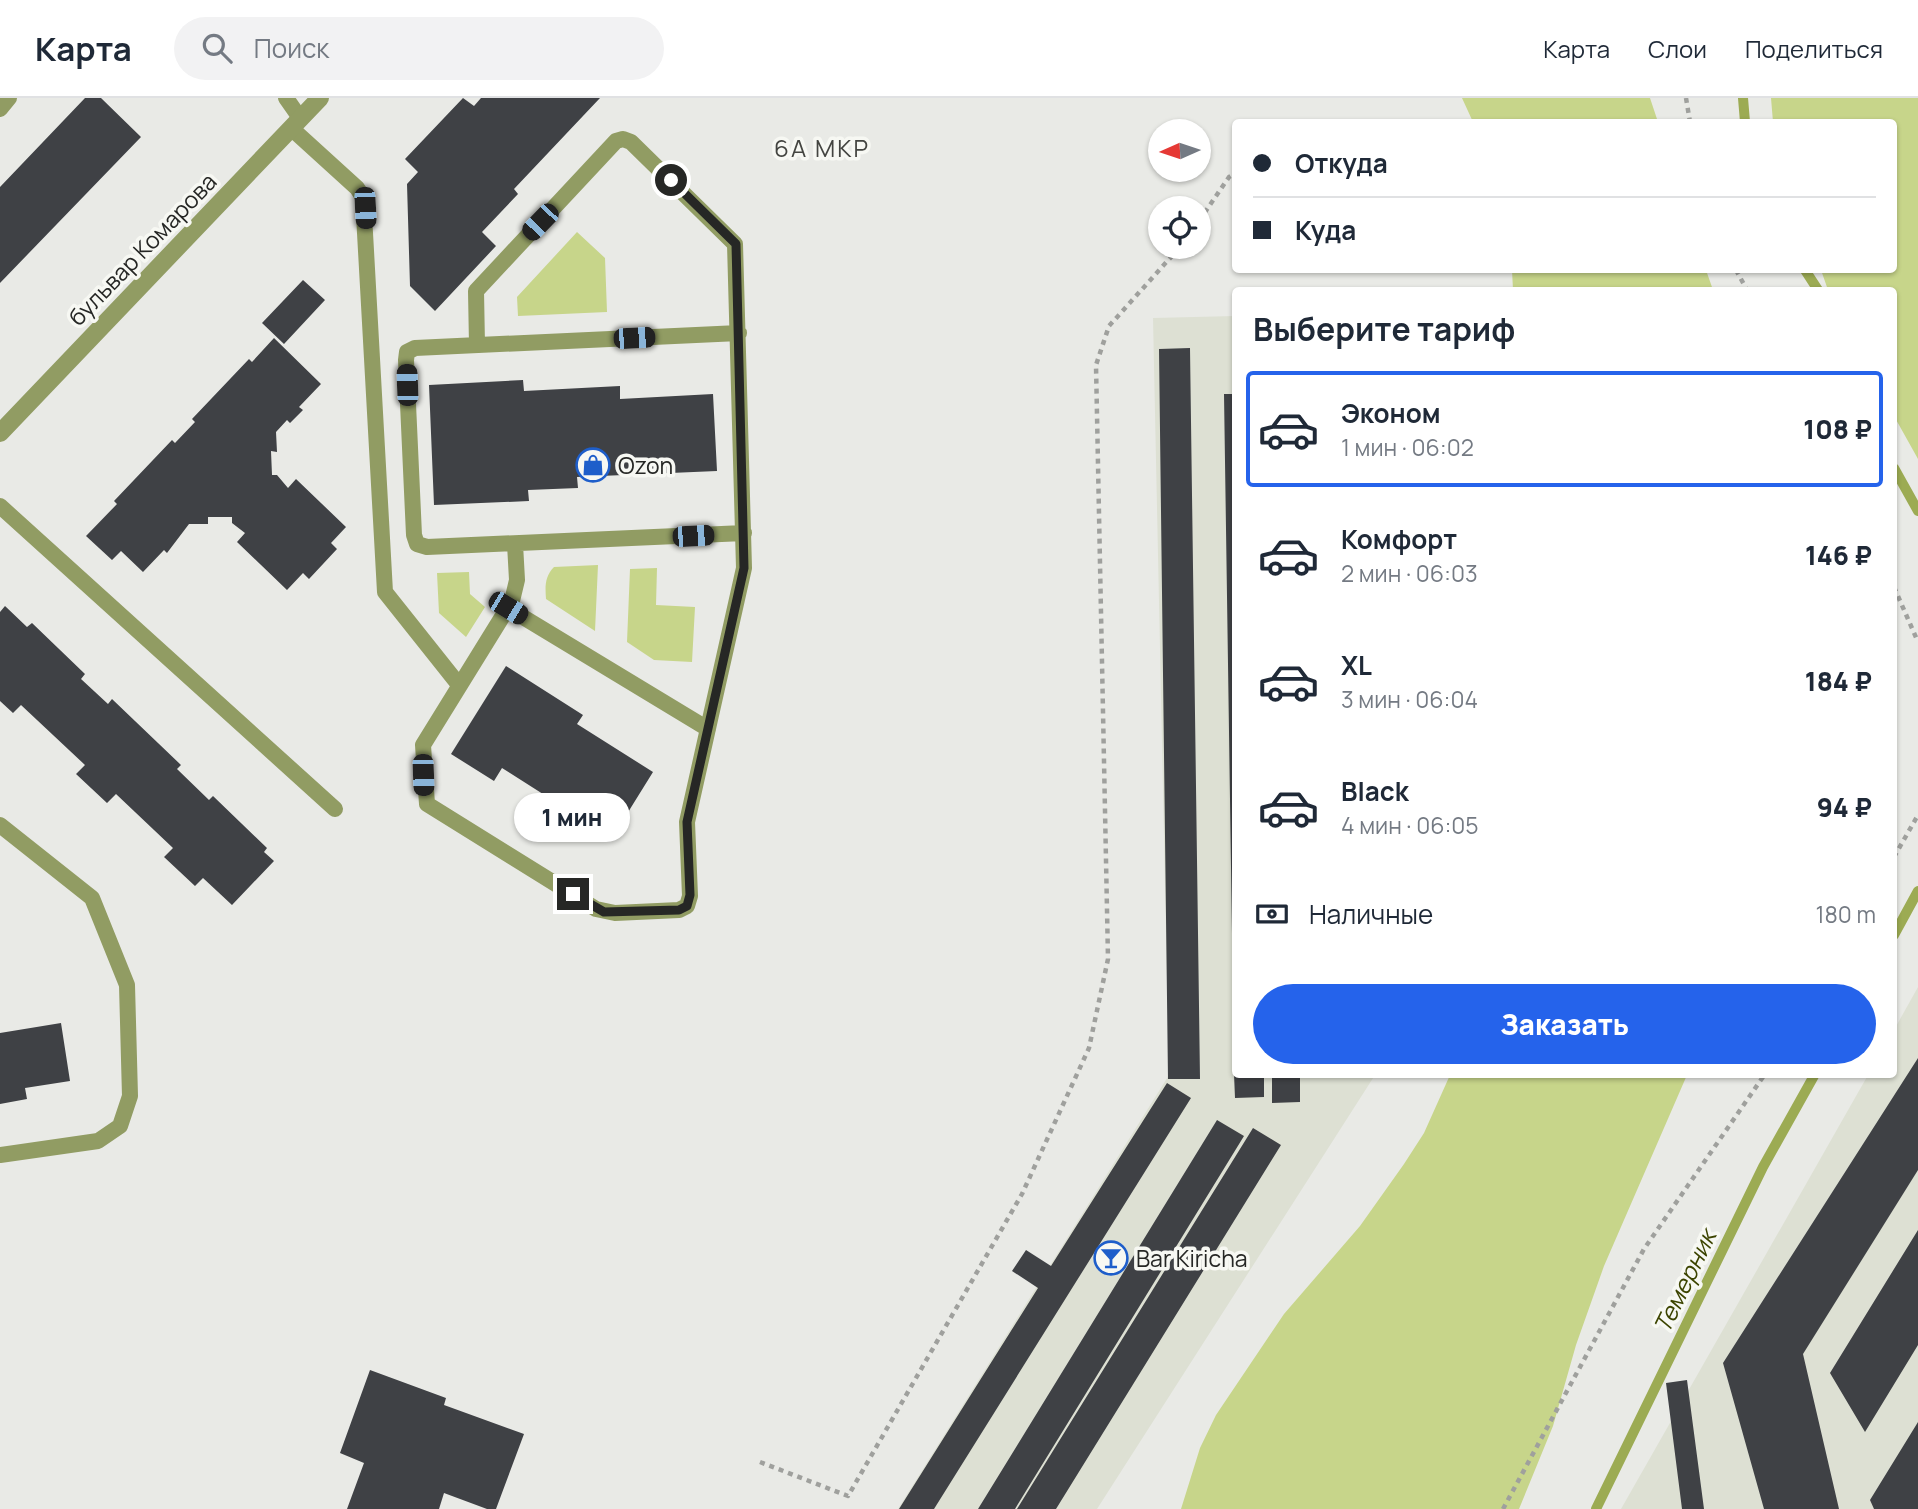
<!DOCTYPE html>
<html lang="ru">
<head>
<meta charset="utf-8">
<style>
	body { margin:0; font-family:Manrope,sans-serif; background:#f2f2f3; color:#1f2937; height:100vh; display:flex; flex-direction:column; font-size:26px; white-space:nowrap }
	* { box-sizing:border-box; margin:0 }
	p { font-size:23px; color:#747a83 }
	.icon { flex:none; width:38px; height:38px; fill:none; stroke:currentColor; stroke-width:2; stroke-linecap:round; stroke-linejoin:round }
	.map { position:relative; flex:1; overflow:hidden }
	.sheet { position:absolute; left:1232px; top:189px; width:665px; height:791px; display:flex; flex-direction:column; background:#fff; border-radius:7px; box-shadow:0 2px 5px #0004 }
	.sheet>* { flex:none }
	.banner { position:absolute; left:1232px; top:21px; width:665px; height:154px; border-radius:7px; box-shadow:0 2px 5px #0004; display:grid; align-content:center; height:154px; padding:0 21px; background:#fff }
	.needle { width:46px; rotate:267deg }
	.tools { position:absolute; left:1148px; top:21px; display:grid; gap:14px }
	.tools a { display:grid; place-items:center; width:63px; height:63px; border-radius:50%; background:#fff; box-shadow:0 2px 5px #0004; font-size:35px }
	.end { position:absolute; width:32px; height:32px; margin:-16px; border:9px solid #262725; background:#fff; box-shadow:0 0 0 4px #fff }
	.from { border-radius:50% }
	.bubble { position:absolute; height:49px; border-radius:24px; background:#fff; box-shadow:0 2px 5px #0004; font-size:23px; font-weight:800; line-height:49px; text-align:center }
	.car { position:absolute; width:21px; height:42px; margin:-21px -10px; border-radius:9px; box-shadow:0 0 5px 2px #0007; background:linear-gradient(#222 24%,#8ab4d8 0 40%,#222 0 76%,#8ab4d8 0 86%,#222 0) }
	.banner b { display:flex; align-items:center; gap:24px; height:66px; font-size:26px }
	.banner b+b { border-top:2px solid #e0e1e3 }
	.banner i { width:18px; height:18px; background:#1f2937 }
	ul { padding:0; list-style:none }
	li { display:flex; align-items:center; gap:21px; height:116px; margin:0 14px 10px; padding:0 7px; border:4px solid transparent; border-radius:7px }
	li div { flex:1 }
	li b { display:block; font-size:26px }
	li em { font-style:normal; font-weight:800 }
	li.selected { border-color:#2563eb }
	li>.icon { width:63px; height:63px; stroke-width:1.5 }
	h2 { padding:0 21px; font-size:32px; line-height:84px }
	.pay { display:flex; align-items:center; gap:18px; height:77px; padding:0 21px; font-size:26px }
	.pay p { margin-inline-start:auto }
	.button { display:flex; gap:14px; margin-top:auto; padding:14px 21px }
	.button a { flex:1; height:80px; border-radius:42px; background:#2563eb; color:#fff; font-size:28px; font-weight:800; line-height:80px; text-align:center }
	header { display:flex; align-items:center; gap:42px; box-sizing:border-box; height:98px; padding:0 35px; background:#fff; border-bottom:2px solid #e0e1e3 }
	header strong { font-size:33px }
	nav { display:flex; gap:38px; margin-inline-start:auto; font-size:24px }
	.search { width:490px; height:63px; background:#f2f2f3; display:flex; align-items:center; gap:18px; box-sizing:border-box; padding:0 24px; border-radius:38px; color:#747a83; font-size:26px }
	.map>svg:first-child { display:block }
</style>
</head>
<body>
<header>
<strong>Карта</strong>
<div class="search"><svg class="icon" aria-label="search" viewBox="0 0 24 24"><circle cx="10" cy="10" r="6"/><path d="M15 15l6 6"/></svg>Поиск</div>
<nav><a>Карта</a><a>Слои</a><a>Поделиться</a></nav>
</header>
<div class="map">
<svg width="1918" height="1411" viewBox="0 0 1918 1411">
	<rect width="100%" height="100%" fill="#e9eae6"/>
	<!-- built -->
	<path fill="#dde0d3" d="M1235,218L1236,976L1375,977L1097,1411H898L1169,977L1153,220Z
		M1918,889V1411H1621L1868,977L1894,976V932Z"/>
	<!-- green -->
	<path fill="#c7d58a" d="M1462,0H1650L1658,24H1473Z
		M1771,0H1918V361L1894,318V192H1828L1821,172H1894V24H1773Z
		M577,134L605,160L607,214L518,218L517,199Z
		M1512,172H1706L1713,192H1513Z
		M598,467L595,533L546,501C545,488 545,478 554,469Z
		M657,470L656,507L695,509L692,564L654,562L627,544L630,471Z
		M469,474L470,496L485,509L466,539L439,515L437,475Z
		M1450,977H1687L1604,1168L1576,1247L1553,1328L1519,1411H1181L1200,1350L1216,1317L1284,1216L1360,1128L1404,1066L1424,1035Z"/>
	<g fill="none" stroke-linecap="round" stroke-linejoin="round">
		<!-- stream -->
		<path stroke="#9cab53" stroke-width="10" d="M1743,0L1745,24
			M1805,172L1818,192
			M1894,370L1918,413
			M1894,837L1918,793
			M1596,1411L1763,1069L1815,976"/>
	</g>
	<!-- building -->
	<path fill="#3f4145" d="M85,0H101L141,39L0,185V89Z
		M463,0L474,8L481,0H600L514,91L518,96L482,134L496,148L435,213L410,188L407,86L418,74L405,61Z
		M303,182L325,202L284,246L262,225Z
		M274,240L321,286L299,309L303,312L290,325L287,322L276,334L277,354L271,353L272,377H277L288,390L296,381L346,429L331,445L337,451L309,481L303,475L287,492L237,444L245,435L232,425V419H208V426H189L167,455L164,452L143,474L121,453L112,462L86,438L117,406L114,403L172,342L175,345L195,324L192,321L249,261L252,264Z
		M1190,250L1200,981H1168L1159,251Z
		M523,282L524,293L620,288V301L713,296L717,373L577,379L578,390L528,392L529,403L434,407L429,287Z
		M1224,296H1236V902L1233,903Z
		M5,508L27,529L32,525L85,576L81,581L108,606L112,601L181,667L177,671L209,702L213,698L267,750L264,754L274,763L232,807L203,780L195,788L164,759L173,750L116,696L107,705L76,676L85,667L21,607L13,615L0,603V514Z
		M506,568L583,617L577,626L653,674L612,740L502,670L494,683L451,656Z
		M61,925L70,983L25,990L27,1001L0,1006V935Z
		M1918,960V1072L1803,1256L1839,1411H1764L1723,1265Z
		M1234,976H1264V999L1235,1000Z
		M1272,976H1300V1004L1272,1005Z
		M1167,985L1191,1000L934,1411H899L1038,1190L1012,1173L1026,1152L1051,1168Z
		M1217,1022L1244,1038L1015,1411H978Z
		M1253,1030L1281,1047L1056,1411H1017Z
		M1918,1132V1247L1865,1334L1830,1275Z
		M370,1272L446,1300L444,1307L524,1336L496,1411H487L444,1395L439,1411H347L364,1365L340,1355Z
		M1687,1282L1704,1411H1682L1666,1285Z
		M1918,1324V1411H1874L1870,1402Z"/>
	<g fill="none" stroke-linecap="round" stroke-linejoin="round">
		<!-- path -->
		<path stroke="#9fa09d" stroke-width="4.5" stroke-dasharray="5 5" stroke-linecap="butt" d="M1686,0L1690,24
			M1199,123L1229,79L1236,75
			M1736,172L1747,192
			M1894,489L1918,544
			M1894,759L1918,717
			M760,1364L848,1398L1022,1096L1089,950L1108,861L1096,267L1109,228L1180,149
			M1503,1411L1644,1151L1765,976"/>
		<!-- service -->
		<path stroke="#919c63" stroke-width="16" d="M286,0L300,20
			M0,11L9,0
			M291,30L357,90L363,99L385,494L459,587
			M739,235L415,250L407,254L406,262L414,437L417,446L427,449L744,435
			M477,247L476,193L616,43L623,41L631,44L735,146L744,470L687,724L690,798L687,808L679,812L615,815L596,811L427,706L423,647L512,503L517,482L515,446
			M0,408L335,711
			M508,510L708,631
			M0,727L92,800L127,887L130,998L120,1028L98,1043L0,1057"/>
		<!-- tertiary -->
		<path stroke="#919c63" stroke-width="18" d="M0,335L320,0"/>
	</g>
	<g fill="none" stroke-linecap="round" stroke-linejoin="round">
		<!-- route -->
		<path stroke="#262725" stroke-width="9" d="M573,796L604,814L679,812L687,808L690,797L687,724L744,470L736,146L671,82"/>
	</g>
	<!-- icons -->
	<defs>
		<symbol id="shop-ring" viewBox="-11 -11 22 22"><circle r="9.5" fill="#f7f8f3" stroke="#1e5eca" stroke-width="1.5"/><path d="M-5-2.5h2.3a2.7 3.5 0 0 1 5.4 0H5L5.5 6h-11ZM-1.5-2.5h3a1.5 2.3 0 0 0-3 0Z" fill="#1e5eca"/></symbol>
		<symbol id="bar-ring" viewBox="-11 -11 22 22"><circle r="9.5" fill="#f7f8f3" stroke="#1e5eca" stroke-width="1.5"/><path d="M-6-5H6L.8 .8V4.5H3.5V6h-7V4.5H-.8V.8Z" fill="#1e5eca"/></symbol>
	</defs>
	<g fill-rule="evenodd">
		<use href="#shop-ring" x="574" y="348" width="38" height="38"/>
		<use href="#bar-ring" x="1092" y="1141" width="38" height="38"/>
	</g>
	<g text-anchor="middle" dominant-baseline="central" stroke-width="7" stroke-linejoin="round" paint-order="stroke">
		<!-- street labels -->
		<g font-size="23" fill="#262725" stroke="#f7f8f3">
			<text transform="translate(142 151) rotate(-46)">бульвар Комарова</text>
		</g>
		<!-- poi labels -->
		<g font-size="23" fill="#262725" stroke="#f7f8f3" text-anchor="start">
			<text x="618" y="367">Ozon</text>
			<text x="1136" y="1160">Bar Kiricha</text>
		</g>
		<!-- neighbourhood labels -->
		<g font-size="24" letter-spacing="2" fill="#444541" stroke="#f7f8f3">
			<text x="822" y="49">6А МКР</text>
		</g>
		<!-- water labels -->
		<g font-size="24" font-style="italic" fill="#3c4400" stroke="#f7f8f3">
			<text transform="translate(1684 1183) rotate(-64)">Темерник</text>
		</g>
	</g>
</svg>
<div class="tools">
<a><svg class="needle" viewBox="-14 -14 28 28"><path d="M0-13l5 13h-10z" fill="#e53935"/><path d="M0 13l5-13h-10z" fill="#747a83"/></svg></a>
<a><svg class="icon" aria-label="locate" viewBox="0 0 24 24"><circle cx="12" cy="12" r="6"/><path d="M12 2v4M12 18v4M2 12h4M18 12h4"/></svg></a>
</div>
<i class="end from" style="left:671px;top:82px"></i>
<i class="end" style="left:573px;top:796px"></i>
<div class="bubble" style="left:514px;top:695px;width:116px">1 мин</div>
<i class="car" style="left:365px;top:110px;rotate:177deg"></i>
<i class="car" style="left:540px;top:124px;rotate:224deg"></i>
<i class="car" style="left:634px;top:240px;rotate:87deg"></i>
<i class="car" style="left:407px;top:287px;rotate:358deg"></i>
<i class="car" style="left:693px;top:438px;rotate:87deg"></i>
<i class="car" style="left:508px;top:510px;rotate:121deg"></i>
<i class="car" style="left:423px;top:677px;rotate:178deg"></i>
<div class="banner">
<b><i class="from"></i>Откуда</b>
<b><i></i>Куда</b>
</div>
<section class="sheet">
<h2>Выберите тариф</h2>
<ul>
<li class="selected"><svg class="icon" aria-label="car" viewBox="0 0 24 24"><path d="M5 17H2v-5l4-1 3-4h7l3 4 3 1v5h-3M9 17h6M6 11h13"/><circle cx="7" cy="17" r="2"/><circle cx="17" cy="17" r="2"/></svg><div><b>Эконом</b><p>1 мин · 06:02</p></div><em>108 ₽</em></li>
<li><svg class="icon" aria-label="car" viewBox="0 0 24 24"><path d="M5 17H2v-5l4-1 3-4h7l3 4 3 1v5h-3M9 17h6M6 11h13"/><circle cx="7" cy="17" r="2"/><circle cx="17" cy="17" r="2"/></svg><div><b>Комфорт</b><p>2 мин · 06:03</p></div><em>146 ₽</em></li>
<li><svg class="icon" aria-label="car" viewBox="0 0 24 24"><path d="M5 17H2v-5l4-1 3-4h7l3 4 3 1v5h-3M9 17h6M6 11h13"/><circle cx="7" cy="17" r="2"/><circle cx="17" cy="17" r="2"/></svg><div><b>XL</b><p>3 мин · 06:04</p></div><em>184 ₽</em></li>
<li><svg class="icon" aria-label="car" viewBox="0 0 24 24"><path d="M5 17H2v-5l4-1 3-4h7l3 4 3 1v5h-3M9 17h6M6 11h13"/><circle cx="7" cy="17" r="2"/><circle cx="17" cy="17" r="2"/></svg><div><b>Black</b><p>4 мин · 06:05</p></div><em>94 ₽</em></li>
</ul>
<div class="pay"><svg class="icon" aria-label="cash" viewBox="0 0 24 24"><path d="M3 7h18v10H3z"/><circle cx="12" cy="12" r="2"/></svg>Наличные<p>180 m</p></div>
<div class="button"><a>Заказать</a></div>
</section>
</div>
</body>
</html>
